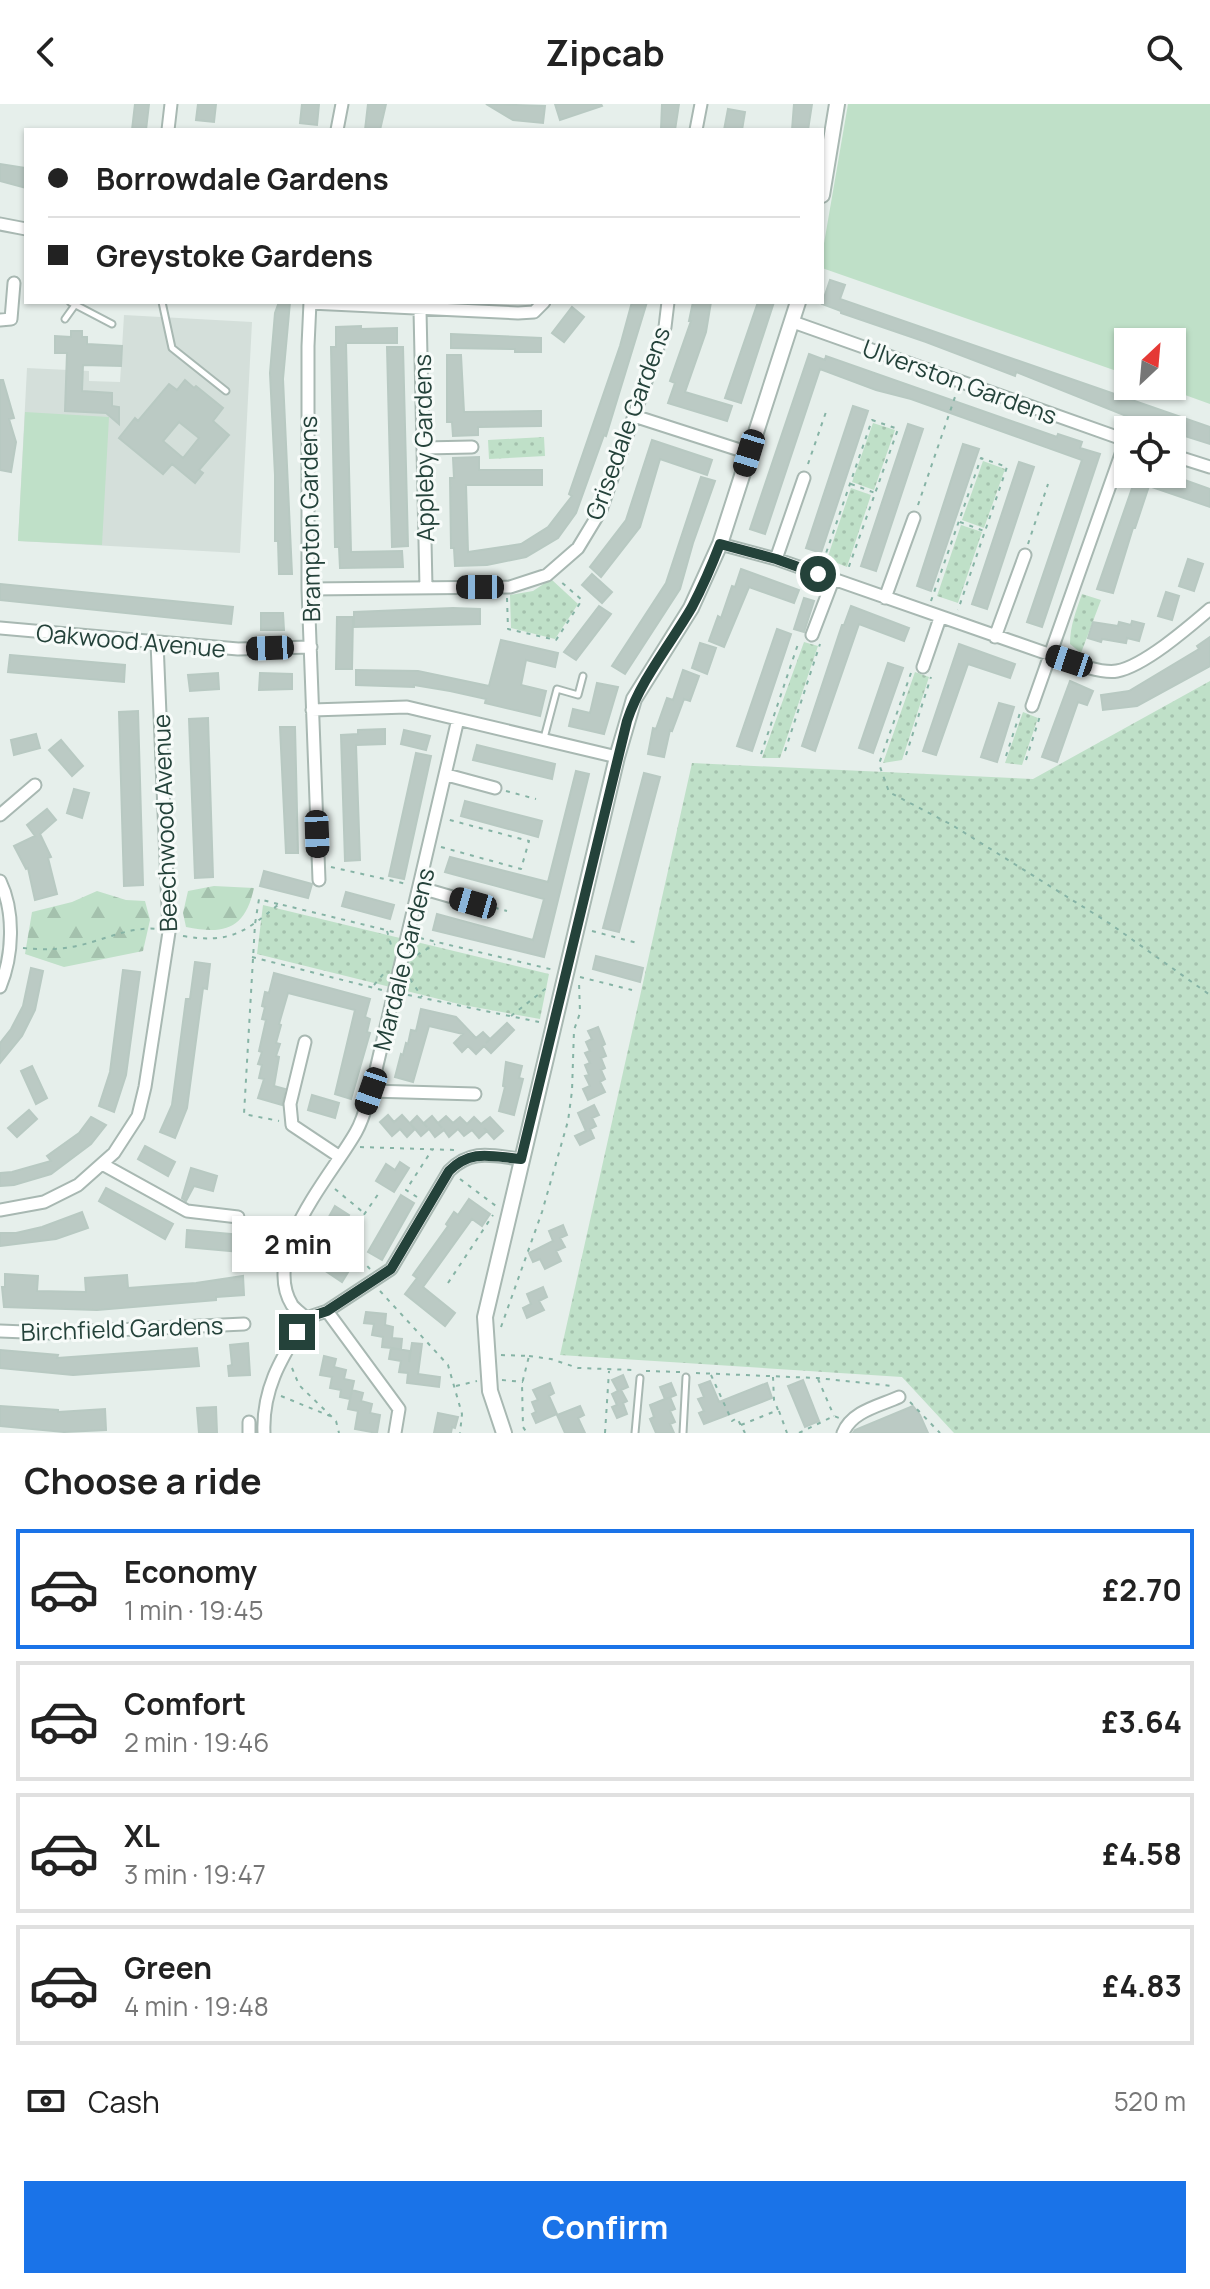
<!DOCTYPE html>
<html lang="en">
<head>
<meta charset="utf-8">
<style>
	body { margin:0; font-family:Manrope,sans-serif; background:#f2f2f2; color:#222; height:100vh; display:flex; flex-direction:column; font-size:30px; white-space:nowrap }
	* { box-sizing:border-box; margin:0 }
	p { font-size:26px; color:#767676 }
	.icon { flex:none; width:44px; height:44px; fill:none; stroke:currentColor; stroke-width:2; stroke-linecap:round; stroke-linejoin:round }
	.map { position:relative; height:1329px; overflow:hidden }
	.side { display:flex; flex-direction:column; background:#fff; flex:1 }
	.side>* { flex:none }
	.guide { position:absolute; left:24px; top:24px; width:800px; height:176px; border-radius:0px; box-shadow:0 2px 6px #0004; display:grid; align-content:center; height:176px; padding:0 24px; background:#fff }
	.needle { width:52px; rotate:26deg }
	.controls { position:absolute; left:1114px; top:224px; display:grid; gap:16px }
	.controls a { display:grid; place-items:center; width:72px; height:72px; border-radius:0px; background:#fff; box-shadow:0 2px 6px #0004; font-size:40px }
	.end { position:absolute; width:36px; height:36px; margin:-18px; border:10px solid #24423a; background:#fff; box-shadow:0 0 0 4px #fff }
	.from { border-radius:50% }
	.bubble { position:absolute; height:56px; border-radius:0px; background:#fff; box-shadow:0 2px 6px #0004; font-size:26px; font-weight:700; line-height:56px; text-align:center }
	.car { position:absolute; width:24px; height:48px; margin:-24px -12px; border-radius:10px; box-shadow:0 0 6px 2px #0007; background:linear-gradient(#222 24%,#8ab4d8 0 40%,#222 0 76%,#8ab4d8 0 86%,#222 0) }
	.guide b { display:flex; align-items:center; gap:28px; height:76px; font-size:30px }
	.guide b+b { border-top:2px solid #e0e0e0 }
	.guide i { width:20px; height:20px; background:#222 }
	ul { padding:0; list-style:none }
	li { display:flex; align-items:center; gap:24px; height:120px; margin:0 16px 12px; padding:0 8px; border:4px solid #e0e0e0; border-radius:0px }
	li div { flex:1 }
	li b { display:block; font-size:30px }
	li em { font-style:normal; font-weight:700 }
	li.current { border-color:#1a73e8 }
	li>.icon { width:72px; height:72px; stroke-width:1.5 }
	h2 { padding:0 24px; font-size:36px; line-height:96px }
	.pay { display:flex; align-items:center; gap:20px; height:88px; padding:0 24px; font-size:30px }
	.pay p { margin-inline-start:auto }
	.cta { display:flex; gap:16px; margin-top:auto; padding:16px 24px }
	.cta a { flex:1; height:92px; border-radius:0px; background:#1a73e8; color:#fff; font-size:32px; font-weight:700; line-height:92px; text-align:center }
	header { display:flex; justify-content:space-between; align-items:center; height:104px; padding:0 24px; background:#fff; font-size:36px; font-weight:700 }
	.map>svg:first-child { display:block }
</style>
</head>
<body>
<header><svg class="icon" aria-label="back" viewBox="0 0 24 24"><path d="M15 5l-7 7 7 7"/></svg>Zipcab<svg class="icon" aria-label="search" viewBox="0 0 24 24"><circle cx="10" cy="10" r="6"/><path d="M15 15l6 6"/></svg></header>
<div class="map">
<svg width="1210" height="1329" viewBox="0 0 1210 1329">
	<defs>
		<pattern id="grass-dots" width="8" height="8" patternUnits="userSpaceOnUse" patternTransform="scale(2)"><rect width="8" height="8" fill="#bfe0c8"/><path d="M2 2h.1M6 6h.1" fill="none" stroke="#a4c1ad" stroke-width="1.8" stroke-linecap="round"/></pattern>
		<pattern id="forest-firs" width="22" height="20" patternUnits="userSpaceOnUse" patternTransform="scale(2)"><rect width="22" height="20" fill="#bfe0c8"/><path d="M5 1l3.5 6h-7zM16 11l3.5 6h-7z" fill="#a4c1ad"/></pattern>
	</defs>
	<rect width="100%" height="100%" fill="#e6efeb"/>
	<!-- built -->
	<path fill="#d4dfda" d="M124,211L252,218L240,449L18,437L27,264L89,267V277L120,278Z"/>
	<!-- grass -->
	<path fill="url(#grass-dots)" d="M873,319L895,326L874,386L852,378Z
		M544,333L545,352L489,355L488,336Z
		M983,357L1005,365L984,424L962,416Z
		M851,384L871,391L847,463L827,455Z
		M961,421L982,428L958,499L937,492Z
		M551,475L578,500L555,535L511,524L510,491L533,487Z
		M1082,490L1101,496L1081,549L1070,540C1070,522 1076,507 1082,490Z
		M804,538L818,542L780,654H762Z
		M915,568L929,573L902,656L883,659Z
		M1210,577V1329H954L902,1273L560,1251L692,659L1033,675Z
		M1023,608L1038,614L1022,661L1005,659Z
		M263,801L549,870L540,915L463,901L257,850Z"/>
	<!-- forest -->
	<path fill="url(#forest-firs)" d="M214,782L254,784C245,825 225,831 186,823L183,809L188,787Z
		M97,787L126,796L145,797L150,816L143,847L64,863L25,850L32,808L72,798Z"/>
	<!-- park -->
	<path fill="#bfe0c8" d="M848,0H1210V300L1160,282H1172V238H1128V271L822,164V151Z
		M25,308L109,313L102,441L18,437Z"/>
	<!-- building -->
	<path fill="#bbcac4" stroke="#b8c9c2" stroke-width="2" fill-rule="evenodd" d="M135,0H149L146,26H132Z
		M198,0H216L214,18L196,16Z
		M302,0H319L317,21L300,19Z
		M368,0H386L380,26H365Z
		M486,0L545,2L543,19L513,16Z
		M555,0H601L602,2L560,16Z
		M662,0H679L675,26H661Z
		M794,0H812L808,26H792Z
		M728,5L745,8L742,26H724Z
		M0,60L26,64V84L0,77Z
		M830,176L845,181L840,195L1210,323V340L1144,319L1016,268L1015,272L926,238L841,209V207L822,200Z
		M279,198H290L283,275L292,470H279L278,437H275V371L270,269L275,209Z
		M632,198H647L606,332L604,331L576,409L558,434L526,453L487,461L455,462L454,444H451L450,374H454L453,354L479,353V366H542V381H466L468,448L521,440L548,423L572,392L569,390L620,242Z
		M693,198H711L706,228L685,288L732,302L727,317L668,299L675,279L670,277L691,217H689Z
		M758,198H774L741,299L725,294Z
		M572,203L584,213L564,238L552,229Z
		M361,222V225L397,224V239H346L351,448L402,447L403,463L340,464L339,443H335L331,243H336V223Z
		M71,227H82V233H87V240L122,242L121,262L83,261L82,287L112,289V302L119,303V320L106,309L65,307L67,249H55V232L71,233Z
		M451,230L541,234V248H515V245L451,244Z
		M387,243H403L408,442L392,443Z
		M809,250L825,256L826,252L1057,333L1058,330L1082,338L1080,344L1100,350L1042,523L1027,518L1082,356L911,295L876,286L820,265L765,430L750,425Z
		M447,251H461L464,308L541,307V322L478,323V331L453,332L452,318H447Z
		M0,276H3L14,314L9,315L16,338L11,368L0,366Z
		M185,276L194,284L196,282L223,304L213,317L229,331L199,366L203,369L195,379L172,360L163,370L119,334L135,314L138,317L169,280L177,286ZM179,318L199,334L183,354L163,337Z
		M853,302L868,307L821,449L806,444Z
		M908,320L923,325L876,467L861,462Z
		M652,336L712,356L707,371L660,355L640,423L601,473L590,463L626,416Z
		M963,340L979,345L931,487L917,482Z
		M1019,358L1034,363L987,505L972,500Z
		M1137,370H1168L1210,385V403L1149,382L1135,424H1133L1113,489L1097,485Z
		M701,373L715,377L693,439L680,485L625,570L612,562L666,479Z
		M1188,455L1203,460L1194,487L1179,482Z
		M741,465L799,486L794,499L749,483L724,543L709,537L718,512L721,514L732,482L735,483Z
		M592,470L612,488L602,499L582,481Z
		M0,480L233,503L231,520L0,496Z
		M1166,488L1179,492L1172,516L1158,512Z
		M804,494L814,497L804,528L794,525Z
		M599,502L611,510L576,556L564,548Z
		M851,502L909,524L904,537L859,520L815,647L802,642L842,521H844Z
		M453,504L480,505V520L354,523V508Z
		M261,509H283L284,526H261Z
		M337,513H353L352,565H336Z
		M1132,517L1144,520L1139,537L1127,534L1126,539L1102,535L1101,538L1088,534L1093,518L1118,522L1119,518L1131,521Z
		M777,525L791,530L752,647L737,642Z
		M1210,533V562L1137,602L1103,606L1101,591L1129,587L1199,545L1197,542Z
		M501,536L558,549L555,563L526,556L521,581L546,587L540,612L485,599L486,595L450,587L414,581V583L356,581V566L418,567L489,582Z
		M700,539L716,544L707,570L692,564Z
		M959,540L1015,560L1010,574L968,560L936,651L923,647Z
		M10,551L125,561L124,578L8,568Z
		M888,559L903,564L873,649L859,644Z
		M683,566L699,572L690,597L684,595L672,627L670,626L664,653L648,650L653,624L656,625L667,594L673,596Z
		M218,569L219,585L190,587L188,571Z
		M260,569L292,570V585L259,586Z
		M1070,577L1093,587L1087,601L1078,598L1057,658L1042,653Z
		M597,579L618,583L604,630L569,622L573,605L590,609Z
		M999,599L1014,603L997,658L981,653Z
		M138,607L143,781L124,782L119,608Z
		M208,614L213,773L195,774L189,615Z
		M280,623H295L298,749H286Z
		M385,625V640L356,641L360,756L345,757L341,631L358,630V626Z
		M404,626L430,632L426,646L401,640Z
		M36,630L40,644L14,651L11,636Z
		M61,636L83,662L72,672L49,646Z
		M477,641L555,660L552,675L473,656Z
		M416,649L431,652L404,775L389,772Z
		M576,667L589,670L544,853L433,826L437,810L533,836L544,795L445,768L450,753L548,778Z
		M644,669L660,673L619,828L603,824Z
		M74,685L89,689L82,714L67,709Z
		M465,697L542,717L538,733L461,712Z
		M47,705L56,716L40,730L51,753L48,754L57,790L35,796L28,764L26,765L14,742L35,732L27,721Z
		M264,767L312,780L308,794L260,782Z
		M346,788L394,801L390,815L342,802Z
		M596,852L643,864L640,878L593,865Z
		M195,858L210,860L207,885L203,884L187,1004L175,1034L160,1028L172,1001L186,895H190Z
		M31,864L43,867L35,906L22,932L0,959V939L11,925L23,902Z
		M123,866L140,868L126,971L114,1008L99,1002L110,968Z
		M274,869L370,895L365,913L370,915L367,928L370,929L351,995L335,990L355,906L288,889L279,920L281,921L276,939L280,940L276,952L279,953L274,982L285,985L282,1001L258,994L264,975L259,974L262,961L258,960L262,948L259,947L266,916L262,915L265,903L262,902L265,888L269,889Z
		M421,905L456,913L476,934L483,928L490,935L486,939L507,919L514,926L491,949L484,942L476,950L468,942L462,948L454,939L463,930L429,922L413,978L395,973L401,950L403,951L406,939L408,940L411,926L416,927Z
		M598,923L605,940L602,942L606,952L601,954L605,964L601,966L605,975L600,978L605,988L588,996L583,985L590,982L585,972L589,971L585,961L590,959L585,949L590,947L586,938L592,935L588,927Z
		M506,958L522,962L519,974L523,975L514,1011L499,1007L505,983L503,982Z
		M32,962L47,994L36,1000L21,967Z
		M312,991L339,999L335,1014L308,1006Z
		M594,1001L599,1011L592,1014L596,1022L590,1025L594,1034L580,1041L575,1032L586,1027L578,1009Z
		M29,1006L37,1015L17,1033L8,1024Z
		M388,1011L394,1018L402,1011L415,1025L407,1033L400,1025L392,1032L380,1018Z
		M417,1012L427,1023L424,1019L432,1012L442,1024L438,1019L446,1012L453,1019L460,1013L467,1020L474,1013L481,1020L490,1013L503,1027L494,1035L484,1024L487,1027L479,1034L472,1026L464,1032L458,1025L449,1033L444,1026L435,1033L429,1025L421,1032L410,1019Z
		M91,1013L106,1021L91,1040L51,1070L14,1081L0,1082V1069L12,1068L51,1057L47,1052L79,1029Z
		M145,1042L175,1058L168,1072L138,1055Z
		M400,1058L409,1064L394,1088L376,1077L386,1060L395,1066Z
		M191,1064L217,1072L213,1087L194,1082L186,1097L182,1094Z
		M106,1084L173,1120L165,1135L99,1097Z
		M401,1091L414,1099L382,1156L368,1148Z
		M469,1095L490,1110L482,1122L472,1115L423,1183L455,1209L445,1222L405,1190L417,1174L413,1171L448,1122L446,1120L454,1108L458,1111Z
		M335,1102L349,1111L326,1149L350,1165L342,1178L309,1156L320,1139L316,1136Z
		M82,1108L88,1124L56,1135L0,1142V1129H16L42,1123Z
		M563,1121L567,1131L560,1134L565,1143L556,1147L561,1157L545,1165L540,1155L533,1158L529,1149L553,1137L549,1127Z
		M187,1126L252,1132L251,1149L186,1143Z
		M5,1170L38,1172L37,1187L86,1188L85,1174L127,1171L128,1184L196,1179L243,1172L244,1191L216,1193V1196L97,1206L4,1203L2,1183H5Z
		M543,1183L547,1193L539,1197L544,1206L527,1214L523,1204L531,1200L527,1190Z
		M366,1208L386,1210L385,1221L393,1223L392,1234L402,1235L401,1245L382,1243L383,1233L372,1231L374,1220L364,1219Z
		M248,1239L250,1271L229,1272L228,1262L232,1261L230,1241Z
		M412,1239L422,1240L418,1270L440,1273L439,1283L407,1279L408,1269L399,1268L401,1257L389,1255L391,1244L410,1247L409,1258Z
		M197,1244L199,1262L73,1271L0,1264V1246L58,1251L57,1254Z
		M324,1252L336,1255L334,1263L346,1266L344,1275L354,1277L350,1295L340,1293L341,1286L330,1284L332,1273L320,1271Z
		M623,1271L628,1283L621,1286L627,1297L623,1299L627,1310L617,1314L612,1303L617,1301L612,1290L618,1287L612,1276Z
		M803,1276L819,1317L805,1323L788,1282Z
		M710,1277L719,1298L767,1279L772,1294L704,1320L699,1309L704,1307L698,1295L704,1293L699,1281Z
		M550,1279L554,1289L549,1292L557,1310L536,1319L532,1310L536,1308L532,1298L538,1296L533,1286Z
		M671,1279L676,1291L666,1295L670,1293L675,1305L670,1307L675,1318L670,1320L674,1329H656L650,1315L654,1313L650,1301L665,1295L660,1283Z
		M352,1286L363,1289L361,1297L372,1300L370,1309L380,1311L377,1329L355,1325L358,1307L348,1305Z
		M0,1302L58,1306V1308L105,1305L106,1326L64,1328L0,1322Z
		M580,1302L584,1311L578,1314L585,1329H565L557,1311Z
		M913,1302L920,1311L928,1329H853L855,1326Z
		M216,1303L217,1329H199L197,1304Z
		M438,1309L458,1313L455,1324L452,1323L451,1329H434Z"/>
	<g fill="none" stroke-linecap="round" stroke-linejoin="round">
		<defs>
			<path id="service" d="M70,198L112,220
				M162,198L172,244L226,287
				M65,215L75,201
				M544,634L557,585L578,591L583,572
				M635,1329L640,1274
				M683,1329L686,1273"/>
			<path id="minor" d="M168,26L171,0
				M337,26L342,0
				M696,26L701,0
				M0,120L26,125
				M310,198L308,242V485L319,776
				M310,199L518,209L534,208L544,198
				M420,206L426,483
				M0,216L11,215L14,179
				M793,218L1128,337
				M634,312L749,349
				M423,344L472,343
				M1172,351L1210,363
				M720,440L776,455L1051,551C1068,557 1100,570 1117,567C1144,562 1189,523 1210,505
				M776,455L804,374
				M308,485L510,483L547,471L578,444L601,406L665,223L668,198
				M885,494L914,414
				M0,524L238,545L311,543
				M812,531L833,476
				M995,533L1025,451
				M923,563L940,514
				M1032,602L1126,336
				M312,606L407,603L617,653
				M447,671L495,684
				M0,711L35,681
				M0,777C15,808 13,852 0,883
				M421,784L473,799
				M305,938L290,1000L292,1021L340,1053
				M371,987L475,990
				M102,1060L187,1107L238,1113
				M0,1106L44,1098L78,1081L114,1049L138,1012L145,983L169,828L157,538
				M327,1207L399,1305L395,1329
				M306,1214C302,1210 295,1205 292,1201C260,1149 332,1071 356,1028C363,1016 367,1000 371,987L458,615
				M0,1227L50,1229L244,1220
				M249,1329V1318
				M264,1329C262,1283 283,1252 306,1214L327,1207L391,1165L449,1067C472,1044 493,1052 521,1055
				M843,1329C852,1307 879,1302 899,1293"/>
			<path id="tertiary" d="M822,91L837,0
				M504,1329L490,1287L485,1213L617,653L634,595L691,504L720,440L798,198"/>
		</defs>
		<!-- service casing -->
		<use href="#service" stroke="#a8b8b2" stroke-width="9"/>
		<!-- minor casing -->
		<use href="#minor" stroke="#a8b8b2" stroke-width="15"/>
		<!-- tertiary casing -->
		<use href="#tertiary" stroke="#a8b8b2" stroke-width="18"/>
		<!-- path -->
		<path stroke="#86b3a5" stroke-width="2" stroke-dasharray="4 6" stroke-linecap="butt" d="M808,360L827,305
			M851,380L875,389
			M918,401L956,290
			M960,418L984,427
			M1028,440L1048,380
			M823,458L872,316L898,325L847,468
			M507,494L508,525L556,536L582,496L560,477
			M931,497L981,354L1007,363L958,506
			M911,569L879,660L889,688L952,721L1109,819L1210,891
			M785,647L820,540
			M761,650L799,537
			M906,651L931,573
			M1006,652L1020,609
			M1026,656L1040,612
			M506,687L536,695
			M441,743L521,765L529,737L446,715
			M331,763L407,780
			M278,800L259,795L255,820L244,1010L279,1017
			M485,801L507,807
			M387,827L392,844
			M592,827L637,839
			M183,832C230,840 245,828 279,800L394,828
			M420,834L554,866
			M23,844C43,846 61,846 81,841C106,835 132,822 158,825
			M417,851L435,840
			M252,853L382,886
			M580,873L632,886
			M410,875L422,893
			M374,881L385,868
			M408,891L539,918
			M511,912L549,882
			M360,1043L454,1046
			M460,1075L496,1102
			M335,1085L364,1109
			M417,1093L406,1086L432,1046
			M370,1165L345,1138L379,1089
			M448,1179L493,1111
			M380,1187L448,1261L462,1310L460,1329
			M501,1223L542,1108L568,1017L572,987L574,926L580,909L579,878
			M501,1251L529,1252L522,1280L523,1323L527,1329
			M529,1252L551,1255L578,1264L634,1266
			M292,1264L299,1281L336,1317L339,1329
			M646,1267L680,1268
			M696,1269L817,1274L893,1282
			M711,1271L732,1317L737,1314L745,1329
			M818,1275L834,1312
			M502,1276L523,1278
			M456,1282L477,1277
			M281,1292L330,1312
			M910,1298L940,1329
			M779,1307L787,1329
			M741,1321L778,1306L774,1296L773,1273
			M605,1329L609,1267
			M799,1329L834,1312L839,1314"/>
		<!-- service -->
		<use href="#service" stroke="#fff" stroke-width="5"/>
		<!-- minor -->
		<use href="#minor" stroke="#fff" stroke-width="11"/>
		<!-- tertiary -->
		<use href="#tertiary" stroke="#fff" stroke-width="14"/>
	</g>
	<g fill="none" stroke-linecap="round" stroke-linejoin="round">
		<!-- route -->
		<path stroke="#24423a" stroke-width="10" d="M297,1228L306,1214L327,1207L391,1165L449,1067C472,1044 493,1053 521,1055L627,617C641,575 670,541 692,503C703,482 712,461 720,440L776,455L818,470"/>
	</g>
	<g text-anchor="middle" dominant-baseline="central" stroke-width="6" stroke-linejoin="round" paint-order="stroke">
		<!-- street labels -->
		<g font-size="24" fill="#24423a" stroke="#f7fbf9">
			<text transform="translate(960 277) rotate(20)">Ulverston Gardens</text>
			<text transform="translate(627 319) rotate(-70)">Grisedale Gardens</text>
			<text transform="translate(423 344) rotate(-91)">Appleby Gardens</text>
			<text transform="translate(309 415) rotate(-91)">Brampton Gardens</text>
			<text transform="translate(131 536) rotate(5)">Oakwood Avenue</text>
			<text transform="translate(164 719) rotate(-92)">Beechwood Avenue</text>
			<text transform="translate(403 855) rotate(-76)">Mardale Gardens</text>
			<text transform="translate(122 1224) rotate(-2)">Birchfield Gardens</text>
		</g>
	</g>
</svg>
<div class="controls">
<a><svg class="needle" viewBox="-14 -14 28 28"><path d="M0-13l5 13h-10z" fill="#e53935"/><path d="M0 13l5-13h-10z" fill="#767676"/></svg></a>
<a><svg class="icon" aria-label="locate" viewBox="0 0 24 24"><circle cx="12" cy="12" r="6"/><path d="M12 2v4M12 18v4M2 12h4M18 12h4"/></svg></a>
</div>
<i class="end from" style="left:818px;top:470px"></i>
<i class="end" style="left:297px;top:1228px"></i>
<div class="bubble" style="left:232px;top:1112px;width:132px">2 min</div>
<i class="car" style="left:749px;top:349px;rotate:197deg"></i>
<i class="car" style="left:480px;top:483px;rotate:270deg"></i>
<i class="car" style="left:270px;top:544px;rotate:268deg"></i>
<i class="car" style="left:1069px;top:557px;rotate:288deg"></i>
<i class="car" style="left:317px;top:730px;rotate:178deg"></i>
<i class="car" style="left:473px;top:799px;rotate:286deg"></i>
<i class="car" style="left:371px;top:987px;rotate:199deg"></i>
<div class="guide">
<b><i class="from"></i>Borrowdale Gardens</b>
<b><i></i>Greystoke Gardens</b>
</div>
</div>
<section class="side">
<h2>Choose a ride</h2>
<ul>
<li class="current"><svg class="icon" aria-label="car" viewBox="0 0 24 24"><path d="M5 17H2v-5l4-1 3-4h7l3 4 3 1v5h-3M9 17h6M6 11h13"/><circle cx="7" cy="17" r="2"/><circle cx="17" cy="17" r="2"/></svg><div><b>Economy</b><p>1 min · 19:45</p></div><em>£2.70</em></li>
<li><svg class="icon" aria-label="car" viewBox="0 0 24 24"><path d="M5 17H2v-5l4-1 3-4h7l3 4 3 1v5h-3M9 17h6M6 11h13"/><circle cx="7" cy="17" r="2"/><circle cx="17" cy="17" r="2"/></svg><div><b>Comfort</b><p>2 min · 19:46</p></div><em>£3.64</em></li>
<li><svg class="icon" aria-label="car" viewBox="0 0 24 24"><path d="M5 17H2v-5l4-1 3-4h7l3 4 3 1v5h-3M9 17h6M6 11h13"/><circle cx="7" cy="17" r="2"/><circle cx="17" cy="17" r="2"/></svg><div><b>XL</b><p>3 min · 19:47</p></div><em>£4.58</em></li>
<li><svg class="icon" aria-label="car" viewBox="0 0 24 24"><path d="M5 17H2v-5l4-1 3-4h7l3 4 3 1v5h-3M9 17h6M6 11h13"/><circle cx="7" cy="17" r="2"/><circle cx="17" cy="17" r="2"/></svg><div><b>Green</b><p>4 min · 19:48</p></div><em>£4.83</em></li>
</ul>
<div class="pay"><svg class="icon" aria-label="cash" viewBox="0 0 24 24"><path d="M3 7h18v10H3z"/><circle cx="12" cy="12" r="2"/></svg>Cash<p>520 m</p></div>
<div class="cta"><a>Confirm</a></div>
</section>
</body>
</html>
